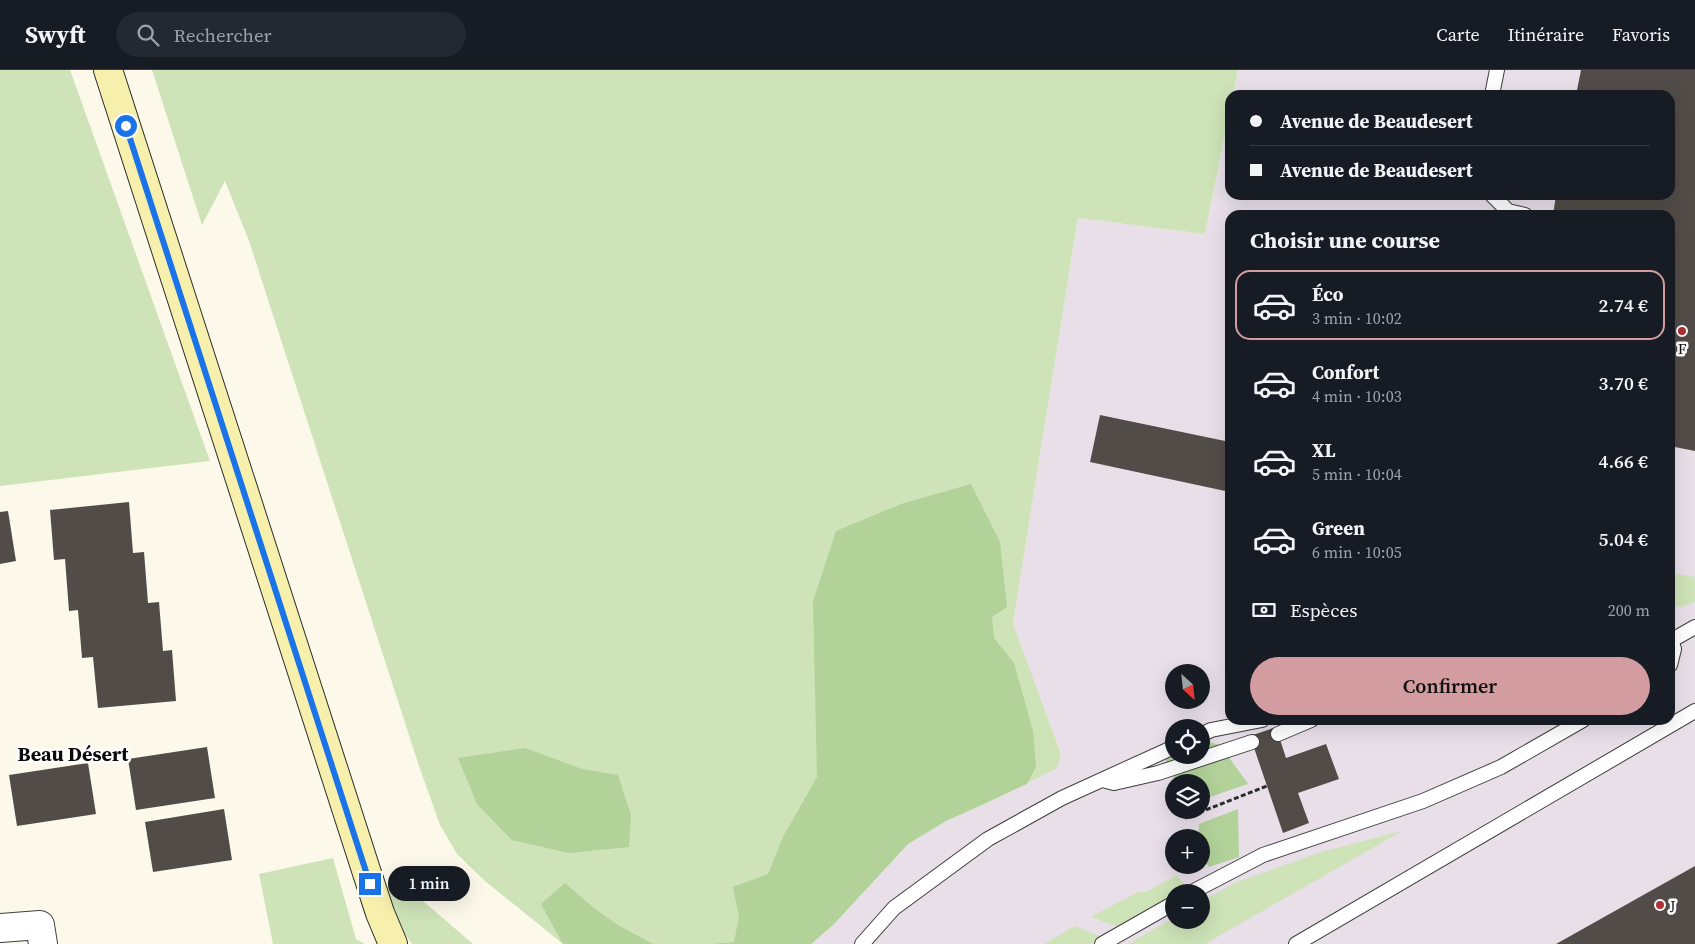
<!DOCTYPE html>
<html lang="fr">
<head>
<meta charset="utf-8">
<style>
	body { margin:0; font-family:"Source Serif 4",serif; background:#242831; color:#f1f3f6; height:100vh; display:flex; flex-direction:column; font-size:19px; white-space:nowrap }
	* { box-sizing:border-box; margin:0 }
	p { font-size:16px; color:#9ea1a6 }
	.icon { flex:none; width:28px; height:28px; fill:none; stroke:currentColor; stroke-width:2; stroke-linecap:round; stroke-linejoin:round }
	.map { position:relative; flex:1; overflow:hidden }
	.details { position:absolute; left:1225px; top:140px; width:450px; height:515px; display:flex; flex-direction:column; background:#171b24; border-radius:15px; box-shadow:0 5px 20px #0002 }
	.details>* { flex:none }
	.banner { position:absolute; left:1225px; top:20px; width:450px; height:110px; border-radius:15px; box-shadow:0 5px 20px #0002; display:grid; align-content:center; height:110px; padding:0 25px; background:#171b24 }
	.needle { width:32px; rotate:153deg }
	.fabs { position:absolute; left:1165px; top:594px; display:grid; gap:10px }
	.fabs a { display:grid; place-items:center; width:45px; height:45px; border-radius:50%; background:#171b24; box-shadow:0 5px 20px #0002; font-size:25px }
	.end { position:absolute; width:22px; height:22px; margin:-11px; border:6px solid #1a73e8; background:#fff; box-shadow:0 0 0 2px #fff }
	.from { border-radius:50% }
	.bubble { position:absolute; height:35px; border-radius:18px; background:#171b24; box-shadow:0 5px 20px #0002; font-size:16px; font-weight:600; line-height:35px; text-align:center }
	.banner b { display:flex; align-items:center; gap:18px; height:48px; font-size:19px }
	.banner b+b { border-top:1px solid #363941 }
	.banner i { width:12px; height:12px; background:#f1f3f6 }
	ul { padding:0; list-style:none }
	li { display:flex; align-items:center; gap:15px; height:70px; margin:0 10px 8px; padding:0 15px; border:2px solid transparent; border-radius:15px }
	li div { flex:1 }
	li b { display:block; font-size:19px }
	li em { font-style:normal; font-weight:600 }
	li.on { border-color:#d29ca0 }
	li>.icon { width:45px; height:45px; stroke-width:1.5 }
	h2 { padding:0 25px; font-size:22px; line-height:60px }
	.pay { display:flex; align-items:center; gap:12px; height:55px; padding:0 25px; font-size:19px }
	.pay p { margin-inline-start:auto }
	.button { display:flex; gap:10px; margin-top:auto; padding:10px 25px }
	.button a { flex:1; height:58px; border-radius:30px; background:#d29ca0; color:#111; font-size:20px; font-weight:600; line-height:58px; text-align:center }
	header { display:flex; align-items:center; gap:30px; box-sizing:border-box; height:70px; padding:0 25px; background:#171b24; border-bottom:1px solid #363941 }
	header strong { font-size:24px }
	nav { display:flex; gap:28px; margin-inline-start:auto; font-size:18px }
	.search { width:350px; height:45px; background:#242831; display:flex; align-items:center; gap:12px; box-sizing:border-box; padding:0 18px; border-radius:28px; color:#9ea1a6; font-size:19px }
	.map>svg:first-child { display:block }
</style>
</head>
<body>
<header>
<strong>Swyft</strong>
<div class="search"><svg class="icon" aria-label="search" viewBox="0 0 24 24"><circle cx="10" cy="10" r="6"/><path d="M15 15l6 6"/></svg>Rechercher</div>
<nav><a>Carte</a><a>Itinéraire</a><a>Favoris</a></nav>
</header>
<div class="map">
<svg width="1695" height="874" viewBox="0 0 1695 874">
	<rect width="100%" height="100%" fill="#fdf9ea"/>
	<!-- industrial -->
	<path fill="#e8dfe9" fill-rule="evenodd" d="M1238,0H1695V874H811L833,855L908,774L946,751L1027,714L1061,684L1013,553L1078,148L1205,164L1230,39V125H1670V25H1233ZM1230,145H1670V650H1230ZM1174,602H1201V630H1174ZM1174,658H1201V685H1174ZM1174,712H1201V740H1174ZM1174,768H1201V795H1174ZM1174,822H1201V850H1174Z"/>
	<!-- green -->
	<path fill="#cee3b8" d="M0,0H70L210,391L0,416Z
		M152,0H1238L1233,25H1230V39L1205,164L1078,148L1013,553L1061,684L1057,698L992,731L946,751L908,774L833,855L811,874H563L485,811L457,784L440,755L419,696L249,171L225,111L202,155Z
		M1672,503L1695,507V532L1681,537L1671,535L1674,520L1670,519Z
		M1402,761L1205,874H1128L1174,848V850H1201V832L1234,813L1321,782Z
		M333,788L356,869L365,874H273L259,804Z
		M400,801L409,819L473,874H412L402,860L384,821Z
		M1177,805L1186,817L1177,822H1174V824L1118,857L1091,847L1138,822H1146Z
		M1075,856L1102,867L1090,874H1044Z"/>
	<!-- forest -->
	<path fill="#b2d299" d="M971,414L1000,472L1007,537L992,547L994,568L1014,593L1033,661L1036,697L1027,714L946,751L908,774L833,855L811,874H712L734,872L739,847L733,817L768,804L783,767L817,707L813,531L836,461L901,434Z
		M1201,670L1220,675L1248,714L1201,730V712H1175L1164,685L1174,680V685H1201Z
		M525,678L582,699L618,705L631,745L629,777L569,783L512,770L477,734L458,688Z
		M1238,739L1239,787L1209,797L1201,787V768L1198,767L1199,754Z
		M565,813L595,839L618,855L653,874H563L541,834Z"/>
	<!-- building -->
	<path fill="#524c48" d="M1581,0H1695V381L1670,376V145H1553L1556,125H1670V25H1576Z
		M1100,345L1230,372V422L1090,392Z
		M129,432L133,483L144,482L148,533L159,532L163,581L172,580L176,631L98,638L93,587L82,588L78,540L69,541L65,489L54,490L50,440Z
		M8,441L16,491L0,494V442Z
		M1276,657L1286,688L1326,674L1339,709L1298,723L1309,753L1283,763L1250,666Z
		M207,677L215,728L136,740L128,689Z
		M88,693L96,744L17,756L9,705Z
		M224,739L232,790L153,802L145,752Z
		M1695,796V874H1556Z"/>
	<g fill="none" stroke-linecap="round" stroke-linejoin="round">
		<defs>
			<path id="lane" d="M1492,25L1497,0
				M1492,125L1508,141L1525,145
				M1670,566L1674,579L1670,595
				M1672,570L1695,557
				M1278,664L1311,650
				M1201,665L1211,660L1262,650
				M1106,711L1114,713L1158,703L1252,672
				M1192,822L1263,785L1423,731L1501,697L1583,650
				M862,874L894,838L988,769L1062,728L1174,677
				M1102,874L1174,833
				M1296,874L1695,641"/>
			<path id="street" d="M0,858L40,855L43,874"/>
			<path id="secondary" d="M108,0L366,800L380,843L393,874"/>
		</defs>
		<!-- lane casing -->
		<use href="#lane" stroke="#3e3e3e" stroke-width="16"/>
		<!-- street casing -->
		<use href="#street" stroke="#3e3e3e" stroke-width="30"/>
		<!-- secondary casing -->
		<use href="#secondary" stroke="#2d2d2d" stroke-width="30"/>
		<!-- path -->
		<path stroke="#2d2d2d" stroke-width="3" stroke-dasharray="5 2.5" stroke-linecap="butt" d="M1185,748L1267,716"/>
		<!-- lane -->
		<use href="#lane" stroke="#fff" stroke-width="14"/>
		<!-- street -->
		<use href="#street" stroke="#fff" stroke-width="28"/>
		<!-- secondary -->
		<use href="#secondary" stroke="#f7efac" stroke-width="28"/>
	</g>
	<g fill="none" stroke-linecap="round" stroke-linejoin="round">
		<!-- route -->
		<path stroke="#1a73e8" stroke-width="6" d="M126,56L370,814"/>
	</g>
	<!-- markers -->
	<g fill="#ac3236" stroke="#fff" stroke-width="2">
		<circle cx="1682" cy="261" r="5"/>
		<circle cx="1660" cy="835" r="5"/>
	</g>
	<g text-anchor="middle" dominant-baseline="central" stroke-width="5" stroke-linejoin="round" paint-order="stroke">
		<!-- poi labels -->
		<g font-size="15" fill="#0b0b0b" stroke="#fff">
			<text x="1682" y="278">F</text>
			<text x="1670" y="835" text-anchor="start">J</text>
		</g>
		<!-- district labels -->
		<g font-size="20" font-weight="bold" fill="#0b0b0b" stroke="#fff">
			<text x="73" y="684">Beau Désert</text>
		</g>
	</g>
</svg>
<div class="fabs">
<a><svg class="needle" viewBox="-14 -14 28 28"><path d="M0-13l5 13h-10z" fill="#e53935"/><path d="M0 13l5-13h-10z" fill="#9ea1a6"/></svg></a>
<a><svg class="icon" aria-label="locate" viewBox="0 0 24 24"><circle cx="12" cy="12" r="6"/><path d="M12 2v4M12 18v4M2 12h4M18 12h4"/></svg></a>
<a><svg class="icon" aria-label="layers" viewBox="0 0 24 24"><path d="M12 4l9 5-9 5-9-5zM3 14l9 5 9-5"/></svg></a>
<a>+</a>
<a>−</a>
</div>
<i class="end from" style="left:126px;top:56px"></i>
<i class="end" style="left:370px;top:814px"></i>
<div class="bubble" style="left:388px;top:796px;width:82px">1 min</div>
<div class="banner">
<b><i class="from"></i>Avenue de Beaudesert</b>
<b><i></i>Avenue de Beaudesert</b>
</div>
<section class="details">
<h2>Choisir une course</h2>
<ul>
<li class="on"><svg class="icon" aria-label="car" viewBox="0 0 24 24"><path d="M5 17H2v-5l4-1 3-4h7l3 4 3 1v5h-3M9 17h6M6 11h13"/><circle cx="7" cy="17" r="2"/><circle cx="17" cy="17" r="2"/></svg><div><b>Éco</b><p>3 min · 10:02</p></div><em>2.74 €</em></li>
<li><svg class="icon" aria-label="car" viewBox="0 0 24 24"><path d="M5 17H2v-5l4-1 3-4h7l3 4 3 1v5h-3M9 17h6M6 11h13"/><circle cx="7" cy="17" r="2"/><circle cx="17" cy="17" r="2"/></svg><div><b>Confort</b><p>4 min · 10:03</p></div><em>3.70 €</em></li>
<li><svg class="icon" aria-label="car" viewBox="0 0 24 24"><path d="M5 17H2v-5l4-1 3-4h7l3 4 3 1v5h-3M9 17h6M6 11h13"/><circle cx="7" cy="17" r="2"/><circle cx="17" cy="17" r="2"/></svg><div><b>XL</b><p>5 min · 10:04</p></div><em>4.66 €</em></li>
<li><svg class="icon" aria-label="car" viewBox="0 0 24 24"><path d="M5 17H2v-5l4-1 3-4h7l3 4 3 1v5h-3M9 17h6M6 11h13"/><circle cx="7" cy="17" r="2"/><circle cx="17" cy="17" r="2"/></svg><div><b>Green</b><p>6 min · 10:05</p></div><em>5.04 €</em></li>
</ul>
<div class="pay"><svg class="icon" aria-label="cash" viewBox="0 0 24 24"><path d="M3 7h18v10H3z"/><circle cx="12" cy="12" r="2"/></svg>Espèces<p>200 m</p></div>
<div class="button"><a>Confirmer</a></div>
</section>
</div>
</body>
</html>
